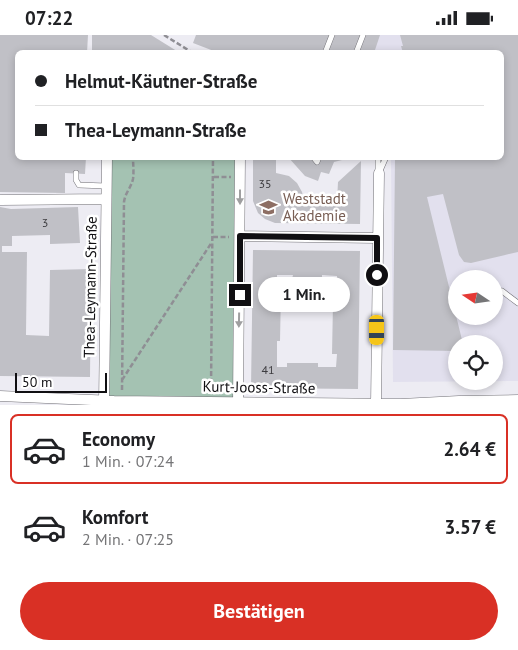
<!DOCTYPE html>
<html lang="de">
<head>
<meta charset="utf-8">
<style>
	body { margin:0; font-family:"PT Sans",sans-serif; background:#f2f2f2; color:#202124; height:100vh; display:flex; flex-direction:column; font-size:19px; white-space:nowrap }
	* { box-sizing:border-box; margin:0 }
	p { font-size:16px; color:#757577 }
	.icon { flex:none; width:28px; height:28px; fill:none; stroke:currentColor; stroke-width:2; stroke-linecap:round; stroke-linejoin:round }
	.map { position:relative; height:370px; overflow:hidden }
	.side { display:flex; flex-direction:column; background:#fff; flex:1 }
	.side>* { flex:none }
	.top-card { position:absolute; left:15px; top:15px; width:489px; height:110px; border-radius:8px; box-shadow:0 2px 8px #0003; display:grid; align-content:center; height:110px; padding:0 20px; background:#fff }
	.needle { width:32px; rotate:283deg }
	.controls { position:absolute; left:448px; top:235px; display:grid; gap:10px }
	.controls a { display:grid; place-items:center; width:55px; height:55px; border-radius:50%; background:#fff; box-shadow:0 2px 8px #0003; font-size:25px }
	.scale { position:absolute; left:15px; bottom:12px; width:92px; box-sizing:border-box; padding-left:5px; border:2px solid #100f12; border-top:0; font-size:14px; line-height:18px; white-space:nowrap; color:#100f12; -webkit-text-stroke:4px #fff; paint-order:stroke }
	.end { position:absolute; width:22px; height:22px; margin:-11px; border:6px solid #100f12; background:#fff; box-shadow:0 0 0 2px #fff }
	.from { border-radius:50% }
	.bubble { position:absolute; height:35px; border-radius:18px; background:#fff; box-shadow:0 2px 8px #0003; font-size:16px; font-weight:600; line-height:35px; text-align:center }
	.car { position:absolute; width:15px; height:30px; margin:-15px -8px; border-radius:6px; box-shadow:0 0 4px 1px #0007; background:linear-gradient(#f5c518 24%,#345 0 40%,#f5c518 0 76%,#345 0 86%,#f5c518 0) }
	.top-card b { display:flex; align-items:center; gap:18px; height:48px; font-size:19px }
	.top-card b+b { border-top:1px solid #e0e0e0 }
	.top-card i { width:12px; height:12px; background:#202124 }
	ul { padding:9px 0 0; list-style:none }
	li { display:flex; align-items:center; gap:15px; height:70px; margin:0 10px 8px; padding:0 10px; border:2px solid transparent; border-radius:8px }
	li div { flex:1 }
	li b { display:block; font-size:19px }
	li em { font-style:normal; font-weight:600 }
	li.current { border-color:#d93025 }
	li>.icon { width:45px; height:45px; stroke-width:1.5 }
	.action { display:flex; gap:10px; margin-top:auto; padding:10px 20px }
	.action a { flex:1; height:58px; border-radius:30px; background:#d93025; color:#fff; font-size:20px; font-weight:600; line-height:58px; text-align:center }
	.status { display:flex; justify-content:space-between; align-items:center; height:35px; padding:0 25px; background:#fff; direction:ltr }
	.status svg { height:14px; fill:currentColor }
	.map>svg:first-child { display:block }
</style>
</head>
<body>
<div class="status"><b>07:22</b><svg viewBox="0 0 49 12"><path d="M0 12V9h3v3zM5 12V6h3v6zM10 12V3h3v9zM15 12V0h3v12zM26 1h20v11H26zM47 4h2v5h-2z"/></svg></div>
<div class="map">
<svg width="518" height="370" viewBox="0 0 518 370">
	<rect width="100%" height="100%" fill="#edecf3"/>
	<!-- built -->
	<path fill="#e2e0ee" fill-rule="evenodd" d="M379,0H518V346L393,347L391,123L501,122V18H374ZM456,244H494V281H456ZM456,309H494V346H456Z"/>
	<!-- green -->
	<path fill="#a4c2b2" d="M108,123H239L238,366H104Z"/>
	<!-- building -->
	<path fill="#c0c0c6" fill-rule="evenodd" d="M0,0H88L87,18H18V122H86L85,139L65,138V158L0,157Z
		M92,0H151L180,18H92Z
		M196,0H380L374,18H219L193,8Z
		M400,0H518V217L471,228L464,227L459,220L443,159L427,162L463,309H456V316L393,315L395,122H501V18H403L401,11H403Z
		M253,122H276V138L289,141L297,148L302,157L304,166H337L338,147L361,126L360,189L275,188L265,184L258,178L253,166Z
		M288,122H350V123L334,127L329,139L321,137L318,146L305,141Z
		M0,172L11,174L78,172L80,208L50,209V200L12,201V211H2V217H27L26,300L49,301L50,235L91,234L90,342L0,341Z
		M253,215L360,216L358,354L251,353ZM277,240H293L292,244H322V240L337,241V268H333L332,319H337L336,332H318V328H287V332H277V306H280L281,255H277Z"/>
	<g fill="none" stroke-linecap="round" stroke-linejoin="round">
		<defs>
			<path id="lane" d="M325,18L332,0
				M356,18L363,0
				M313,122L317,127L319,122
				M378,122V135
				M76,138V145L79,150L106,151
				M379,138L386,122
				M502,256L518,268"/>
			<path id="street" d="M0,165L106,164
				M240,201L377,203
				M0,361L114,366L401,369L459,366L518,365
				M104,370L107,122
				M238,370L240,122
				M376,370L379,138"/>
		</defs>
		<!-- lane casing -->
		<use href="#lane" stroke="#717076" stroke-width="6"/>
		<!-- street casing -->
		<use href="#street" stroke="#717076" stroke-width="11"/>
		<!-- path -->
		<path stroke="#8f8e94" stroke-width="2.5" stroke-dasharray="5 2.5" stroke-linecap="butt" d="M164,0L193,18
			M214,142H231
			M213,202H229
			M122,345L212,207
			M122,355L124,167C125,158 131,153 133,144C134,137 133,129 133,122
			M211,356L213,122"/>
		<!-- lane -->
		<use href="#lane" stroke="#fff" stroke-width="5"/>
		<!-- street -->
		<use href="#street" stroke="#fff" stroke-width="10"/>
	</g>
	<!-- one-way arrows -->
	<defs><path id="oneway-solid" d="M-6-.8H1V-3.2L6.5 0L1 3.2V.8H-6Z" transform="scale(1.25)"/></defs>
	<g fill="#9f9fa0">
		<use href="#oneway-solid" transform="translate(240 162) rotate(90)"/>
		<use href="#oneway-solid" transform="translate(239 285) rotate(91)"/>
	</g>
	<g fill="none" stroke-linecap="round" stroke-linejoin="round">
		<!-- route -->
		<path stroke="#100f12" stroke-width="6" d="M240,260V201L377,203V240"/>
	</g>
	<!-- icons -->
	<defs>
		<symbol id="school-bare" viewBox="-9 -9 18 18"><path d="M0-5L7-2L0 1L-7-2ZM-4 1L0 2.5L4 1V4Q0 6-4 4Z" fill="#8d6e63" stroke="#fff" stroke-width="2.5" paint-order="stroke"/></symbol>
	</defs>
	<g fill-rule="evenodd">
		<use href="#school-bare" x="256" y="160" width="25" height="25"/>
	</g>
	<g text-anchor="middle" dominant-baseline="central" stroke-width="5" stroke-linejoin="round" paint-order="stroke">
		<!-- number labels -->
		<g font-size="12" fill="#3c3b3f">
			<text x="265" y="148">35</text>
			<text x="45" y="187">3</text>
			<text x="268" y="334">41</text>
		</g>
		<!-- education labels -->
		<g font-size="15" fill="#785e54" stroke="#fff" text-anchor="start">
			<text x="283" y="163">Weststadt<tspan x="283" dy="17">Akademie</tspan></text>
		</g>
		<!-- street labels -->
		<g font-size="15" fill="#100f12" stroke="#fff">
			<text transform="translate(90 252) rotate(-89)">Thea-Leymann-Straße</text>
			<text transform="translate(259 352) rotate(1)">Kurt-Jooss-Straße</text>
		</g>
	</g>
</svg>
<div class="controls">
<a><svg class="needle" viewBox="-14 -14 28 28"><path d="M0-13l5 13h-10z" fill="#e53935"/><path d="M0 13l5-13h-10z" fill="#757577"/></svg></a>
<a><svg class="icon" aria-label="locate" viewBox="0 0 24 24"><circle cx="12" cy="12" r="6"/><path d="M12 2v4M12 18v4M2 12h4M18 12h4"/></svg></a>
</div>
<div class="scale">50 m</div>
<i class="end from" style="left:377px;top:240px"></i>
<i class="end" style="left:240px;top:260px"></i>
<div class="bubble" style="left:258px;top:242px;width:92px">1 Min.</div>
<i class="car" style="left:377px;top:295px;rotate:180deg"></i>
<div class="top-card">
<b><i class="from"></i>Helmut-Käutner-Straße</b>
<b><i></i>Thea-Leymann-Straße</b>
</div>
</div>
<section class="side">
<ul>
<li class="current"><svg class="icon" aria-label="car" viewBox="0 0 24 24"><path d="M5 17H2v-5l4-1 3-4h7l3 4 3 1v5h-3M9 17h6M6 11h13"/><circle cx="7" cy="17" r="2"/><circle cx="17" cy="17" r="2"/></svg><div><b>Economy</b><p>1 Min. · 07:24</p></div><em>2.64 €</em></li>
<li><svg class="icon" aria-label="car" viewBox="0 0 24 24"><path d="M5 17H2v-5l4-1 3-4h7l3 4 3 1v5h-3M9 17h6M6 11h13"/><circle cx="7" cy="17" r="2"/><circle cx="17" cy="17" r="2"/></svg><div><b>Komfort</b><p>2 Min. · 07:25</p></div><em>3.57 €</em></li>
</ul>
<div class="action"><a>Bestätigen</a></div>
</section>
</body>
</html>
